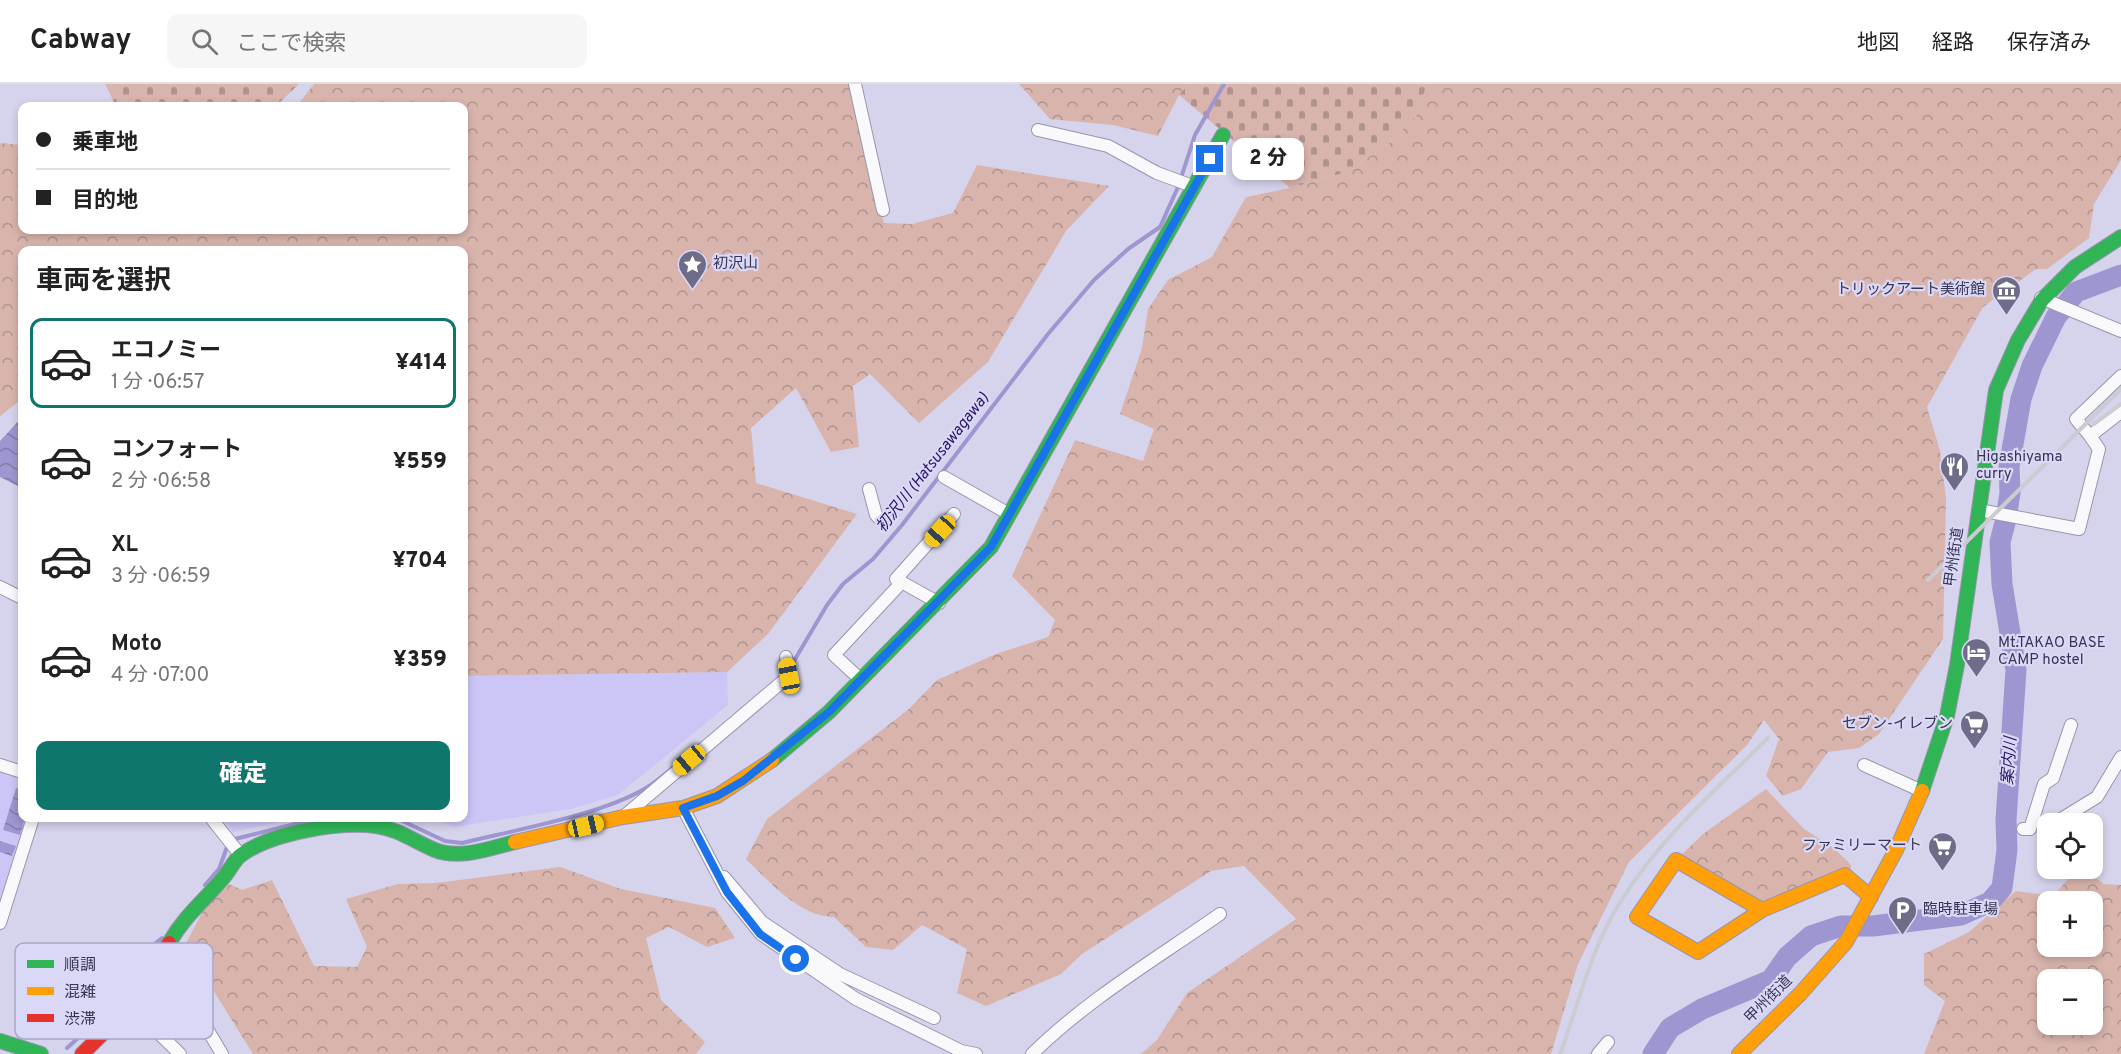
<!DOCTYPE html>
<html lang="ja">
<head>
<meta charset="utf-8">
<style>
	body { margin:0; font-family:Overpass,"Noto Sans JP",sans-serif; background:#f6f6f6; color:#222; height:100vh; display:flex; flex-direction:column; font-size:22px; white-space:nowrap }
	* { box-sizing:border-box; margin:0 }
	p { font-size:20px; color:#767676 }
	.icon { flex:none; width:33px; height:33px; fill:none; stroke:currentColor; stroke-width:2; stroke-linecap:round; stroke-linejoin:round }
	.map { position:relative; flex:1; overflow:hidden }
	.panel { position:absolute; left:18px; top:162px; width:450px; height:576px; display:flex; flex-direction:column; background:#fff; border-radius:12px; box-shadow:0 3px 9px #0003 }
	.panel>* { flex:none }
	.top-card { position:absolute; left:18px; top:18px; width:450px; height:132px; border-radius:12px; box-shadow:0 3px 9px #0003; display:grid; align-content:center; height:132px; padding:0 18px; background:#fff }
	.controls { position:absolute; left:2037px; top:729px; display:grid; gap:12px }
	.controls a { display:grid; place-items:center; width:66px; height:66px; border-radius:12px; background:#fff; box-shadow:0 3px 9px #0003; font-size:30px }
	.end { position:absolute; width:27px; height:27px; margin:-14px; border:8px solid #1a73e8; background:#fff; box-shadow:0 0 0 3px #fff }
	.from { border-radius:50% }
	.bubble { position:absolute; height:42px; border-radius:12px; background:#fff; box-shadow:0 3px 9px #0003; font-size:20px; font-weight:800; line-height:42px; text-align:center }
	.car { position:absolute; width:18px; height:36px; margin:-18px -9px; border-radius:8px; box-shadow:0 0 4px 2px #0007; background:linear-gradient(#f5c518 24%,#345 0 40%,#f5c518 0 76%,#345 0 86%,#f5c518 0) }
	.top-card b { display:flex; align-items:center; gap:21px; height:57px; font-size:22px }
	.top-card b+b { border-top:2px solid #e0e0e0 }
	.top-card i { width:15px; height:15px; background:#222 }
	ul { padding:0; list-style:none }
	li { display:flex; align-items:center; gap:18px; height:90px; margin:0 12px 9px; padding:0 6px; border:3px solid transparent; border-radius:12px }
	li div { flex:1 }
	li b { display:block; font-size:22px }
	li em { font-style:normal; font-weight:800 }
	li.current { border-color:#0f766e }
	li>.icon { width:54px; height:54px; stroke-width:1.5 }
	h2 { padding:0 18px; font-size:27px; line-height:72px }
	.cta { display:flex; gap:12px; margin-top:auto; padding:12px 18px }
	.cta a { flex:1; height:69px; border-radius:12px; background:#0f766e; color:#fff; font-size:24px; font-weight:800; line-height:69px; text-align:center }
	header { display:flex; align-items:center; gap:36px; box-sizing:border-box; height:84px; padding:0 30px; background:#fff; border-bottom:2px solid #e0e0e0 }
	header strong { font-size:28px }
	nav { display:flex; gap:33px; margin-inline-start:auto; font-size:21px }
	.search { width:420px; height:54px; background:#f6f6f6; display:flex; align-items:center; gap:15px; box-sizing:border-box; padding:0 21px; border-radius:12px; color:#767676; font-size:22px }
	.map>svg:first-child { display:block }
</style>
</head>
<body>
<header>
<strong>Cabway</strong>
<div class="search"><svg class="icon" aria-label="search" viewBox="0 0 24 24"><circle cx="10" cy="10" r="6"/><path d="M15 15l6 6"/></svg>ここで検索</div>
<nav><a>地図</a><a>経路</a><a>保存済み</a></nav>
</header>
<div class="map">
<svg width="2121" height="970" viewBox="0 0 2121 970">
	<defs>
		<pattern id="forest-crowns" width="20" height="18" patternUnits="userSpaceOnUse" patternTransform="scale(1.5)"><rect width="20" height="18" fill="#d8b4ac"/><path d="M2 6a3 3 0 1 1 6 0M12 15a3 3 0 1 1 6 0" fill="none" stroke="#b0938f"/></pattern>
		<pattern id="cemetery-stones" width="16" height="16" patternUnits="userSpaceOnUse" patternTransform="scale(1.5)"><rect width="16" height="16" fill="#d8b4ac"/><path d="M2 7V4a2 2 0 0 1 4 0v3zM10 15v-3a2 2 0 0 1 4 0v3z" fill="#b0938f"/></pattern>
		<pattern id="water-waves" width="16" height="10" patternUnits="userSpaceOnUse" patternTransform="scale(1.5)"><rect width="16" height="10" fill="#9e96d0"/><path d="M0 5q4-4 8 0t8 0" fill="none" stroke="#827bab"/></pattern>
	</defs>
	<rect width="100%" height="100%" fill="#d5d4ec"/>
	<!-- built -->
	<path fill="#cbc6f6" d="M727,588L728,621L618,711L570,725L454,743L434,734H464V592Z
		M0,687L22,694V734H33L0,839Z
		M222,734H296L233,748Z"/>
	<!-- forest -->
	<path fill="url(#forest-crowns)" fill-rule="evenodd" d="M314,0H851L884,139L912,140L953,129L977,81L1109,102L1066,147L988,278L919,339L870,290L853,302L859,363L831,368L796,304L751,344L756,399L857,430L768,550L727,588L464,592V166H22V315L0,332V59L22,61V146H464V22H297Z
		M1019,0H1189L1179,11L1158,52L1113,41L1050,35Z
		M1427,0H2121V76L2094,120L2089,154L2047,185H2036L1983,223L1927,323L1940,367L1946,414L1943,555L1879,650L1859,664L1828,668L1801,705L1783,712L1766,692L1779,655L1764,636L1747,661L1629,778L1578,880L1551,970H1141L1157,956L1187,909L1296,835L1244,782L1211,787L1082,870L1061,890L986,922L957,909L967,865L922,841L893,866L866,863L834,833C800,833 770,798 746,775L767,735L909,625L937,596L996,570L1048,553L1055,536L1012,492L1075,356L1143,377L1154,345L1120,330L1142,264L1148,225L1168,196L1212,173L1246,113L1290,104L1347,88L1389,59L1416,32Z
		M1766,705L1804,745L1835,765L1851,781V794L1762,826L1676,776L1703,750Z
		M560,783L621,805L715,824L735,854L707,863L669,843L646,854L661,916L705,958L696,970H253L185,861L204,825L229,800L242,806L272,796L314,882L357,883L367,863L346,815L398,800L436,799Z
		M2077,785H2085L2104,800L2121,801V970H1924L1945,917L1924,901V870L1969,848L2016,807L2053,812ZM2048,818H2092V862H2048ZM2048,896H2092V940H2048Z
		M174,850L198,911L191,918L180,891L158,879Z"/>
	<!-- cemetery -->
	<path fill="url(#cemetery-stones)" d="M105,0H299L276,22H116Z
		M1189,0H1427L1416,32L1389,59L1347,88L1290,104L1179,11Z"/>
	<!-- water -->
	<path fill="url(#water-waves)" d="M22,333V404L0,393V357Z
		M16,704L22,706V734H25L20,751L3,746Z
		M0,757L16,762L12,772L0,768Z"/>
	<g fill="none" stroke-linecap="round" stroke-linejoin="round">
		<!-- stream -->
		<path stroke="#9e96d0" stroke-width="4" d="M791,582L827,521L843,500L873,475L902,441L1048,250L1094,196L1128,165L1160,143L1178,103L1195,51L1224,0
			M396,734L445,757L462,759C515,746 601,731 646,704C663,694 678,678 693,666
			M205,801L219,785L227,763L235,755L319,734
			M67,964L128,909L132,886L139,873L162,854"/>
		<!-- river -->
		<path stroke="#9e96d0" stroke-width="21" d="M1653,970L1670,944L1702,925L1771,896L1787,873L1811,852L1841,842H1873L1961,831L1990,818L2002,804L2007,766L2006,736L2016,586L2002,500L2000,458L2006,435L2010,409L2009,383L2021,315L2032,282L2056,233L2076,208L2121,191"/>
		<defs>
			<path id="street" d="M855,0L883,126
				M1038,46L1108,62L1157,89L1195,103
				M2041,214L2121,247
				M2121,292L2076,335L2090,352L2121,328
				M944,393L1009,430
				M869,405L876,431L880,435
				M1979,426L2079,445L2099,365L2090,352
				M0,503L22,514
				M939,519L896,495L954,430
				M861,596L834,571L902,498
				M0,681L22,688
				M1864,681L1922,707
				M683,724L727,808L761,850L856,915L961,967L976,970
				M623,733L789,592L786,573
				M211,734L238,768
				M2053,740L2097,713L2121,673
				M2023,745H2030L2044,700L2053,694L2071,641
				M724,793L762,838L840,890L934,934
				M0,839L33,734
				M158,879L180,891L191,918L222,970
				M131,922L180,970
				M1032,970C1088,915 1156,875 1220,830
				M1598,970L1608,958"/>
			<path id="fast" d="M772,676L829,628L991,463L1223,51
				M1922,707L1947,632L1957,581L1996,306L2018,256L2042,216L2075,183L2121,153
				M169,859C186,830 204,817 224,793C230,786 234,776 241,771C271,749 339,737 376,742C399,745 415,758 435,766C460,776 491,764 515,758
				M0,957L41,970"/>
			<path id="slow" d="M515,758L623,733L683,724L717,712L772,676
				M1762,826L1676,776L1637,833L1698,868L1762,826L1845,791L1871,813
				M1739,970L1800,910L1846,858L1896,766L1922,707"/>
			<path id="jam" d="M82,970L131,922L169,859"/>
		</defs>
		<!-- street casing -->
		<use href="#street" stroke="#9895ad" stroke-width="14"/>
		<!-- fast casing -->
		<use href="#fast" stroke="#9895ad" stroke-width="16"/>
		<!-- slow casing -->
		<use href="#slow" stroke="#9895ad" stroke-width="16"/>
		<!-- jam casing -->
		<use href="#jam" stroke="#9895ad" stroke-width="16"/>
		<!-- street -->
		<use href="#street" stroke="#f9f9fc" stroke-width="12"/>
		<!-- fast -->
		<use href="#fast" stroke="#30b455" stroke-width="14"/>
		<!-- slow -->
		<use href="#slow" stroke="#ff9f0a" stroke-width="14"/>
		<!-- jam -->
		<use href="#jam" stroke="#e5322d" stroke-width="14"/>
		<!-- rail -->
		<path stroke="#cbcbd2" stroke-width="4" d="M2094,340L2121,320
			M1928,496L2121,305
			M1560,970C1579,919 1591,863 1621,817C1659,755 1717,705 1768,654"/>
	</g>
	<g fill="none" stroke-linecap="round" stroke-linejoin="round">
		<!-- route -->
		<path stroke="#1a73e8" stroke-width="8" d="M796,875L760,850L727,808L683,724L717,712L743,697L829,628L991,463L1210,75"/>
	</g>
	<!-- icons -->
	<defs>
		<symbol id="sight-pin" viewBox="-11 -11 22 30"><path d="M0 17L-7.5 6A9.5 9.5 0 1 1 7.5 6Z" fill="#6f6c89" stroke="#dad8f7"/><path d="M0-6L1.8-2.2L6-1.7L2.9 1.2L3.7 5.4L0 3.3L-3.7 5.4L-2.9 1.2L-6-1.7L-1.8-2.2Z" fill="#fff"/></symbol>
		<symbol id="museum-pin" viewBox="-11 -11 22 30"><path d="M0 17L-7.5 6A9.5 9.5 0 1 1 7.5 6Z" fill="#6f6c89" stroke="#dad8f7"/><path d="M0-6L6-3V-2H-6V-3ZM-5-1h2V3h-2ZM-1-1h2V3h-2ZM3-1h2V3H3ZM-6 4H6V6H-6Z" fill="#fff"/></symbol>
		<symbol id="restaurant-pin" viewBox="-11 -11 22 30"><path d="M0 17L-7.5 6A9.5 9.5 0 1 1 7.5 6Z" fill="#6f6c89" stroke="#dad8f7"/><path d="M-5-6h1v4h1v-4h1v4h1v-4h1v5L-1.5 .5V6h-2V.5L-5-1ZM5-6V6H3V1.5H1.5Q1.5-4 5-6Z" fill="#fff"/></symbol>
		<symbol id="hotel-pin" viewBox="-11 -11 22 30"><path d="M0 17L-7.5 6A9.5 9.5 0 1 1 7.5 6Z" fill="#6f6c89" stroke="#dad8f7"/><path d="M-6-4.5h1.5V1H6V5H4.5V3h-9V5H-6ZM-4 0a1.8 1.8 0 1 1 3.6 0ZM.5 0V-2.5h3Q6-2.5 6 0Z" fill="#fff"/></symbol>
		<symbol id="supermarket-pin" viewBox="-11 -11 22 30"><path d="M0 17L-7.5 6A9.5 9.5 0 1 1 7.5 6Z" fill="#6f6c89" stroke="#dad8f7"/><path d="M-6-5.5h2.5l.6 2H6L4.5 2H-2.5L-4.4-4H-6ZM-1.5 3.2a1.3 1.3 0 1 0 .1 0ZM3 3.2a1.3 1.3 0 1 0 .1 0Z" fill="#fff"/></symbol>
		<symbol id="parking-pin" viewBox="-11 -11 22 30"><path d="M0 17L-7.5 6A9.5 9.5 0 1 1 7.5 6Z" fill="#6f6c89" stroke="#dad8f7"/><path d="M-3.5-5.5H1a3.5 3.5 0 0 1 0 7H-1V5.5H-3.5ZM-1-3.4V-.6H.8a1.4 1.4 0 0 0 0-2.8Z" fill="#fff"/></symbol>
	</defs>
	<g fill-rule="evenodd">
		<use href="#sight-pin" x="676" y="164" width="33" height="45"/>
		<use href="#museum-pin" x="1990" y="190" width="33" height="45"/>
		<use href="#restaurant-pin" x="1938" y="366" width="33" height="45"/>
		<use href="#hotel-pin" x="1960" y="552" width="33" height="45"/>
		<use href="#supermarket-pin" x="1958" y="624" width="33" height="45"/>
		<use href="#supermarket-pin" x="1926" y="746" width="33" height="45"/>
		<use href="#parking-pin" x="1886" y="810" width="33" height="45"/>
	</g>
	<g text-anchor="middle" dominant-baseline="central" stroke-width="4.5" stroke-linejoin="round" paint-order="stroke">
		<!-- poi labels -->
		<g font-size="15" fill="#383453" stroke="#dad8f7" text-anchor="start">
			<text x="713" y="180">初沢山</text>
			<text x="1985" y="206" text-anchor="end">トリックアート美術館</text>
			<text x="1976" y="373">Higashiyama<tspan x="1976" dy="17">curry</tspan></text>
			<text x="1998" y="559">Mt.TAKAO BASE<tspan x="1998" dy="17">CAMP hostel</tspan></text>
			<text x="1953" y="640" text-anchor="end">セブン-イレブン</text>
			<text x="1922" y="762" text-anchor="end">ファミリーマート</text>
			<text x="1923" y="826">臨時駐車場</text>
		</g>
		<!-- street labels -->
		<g font-size="15" fill="#383453" stroke="#dad8f7">
			<text transform="translate(1955 473) rotate(-82)">甲州街道</text>
			<text transform="translate(1769 916) rotate(-45)">甲州街道</text>
		</g>
		<!-- water labels -->
		<g font-size="16" font-style="italic" fill="#2e1369" stroke="#dad8f7">
			<text transform="translate(933 379) rotate(-52)">初沢川 (Hatsusawagawa)</text>
			<text transform="translate(2010 677) rotate(-86)">案内川</text>
		</g>
	</g>
	<!-- legend -->
	<rect x="15" y="859" width="198" height="96" rx="9" fill="#dad8f7" stroke="#a9a7c6" stroke-width="1.5"/>
	<rect x="27" y="876" width="27" height="8" fill="#30b455"/>
	<rect x="27" y="903" width="27" height="8" fill="#ff9f0a"/>
	<rect x="27" y="930" width="27" height="8" fill="#e5322d"/>
	<g font-size="16" fill="#383453">
		<text x="64" y="886">順調</text>
		<text x="64" y="913">混雑</text>
		<text x="64" y="940">渋滞</text>
	</g>
</svg>
<div class="controls">
<a><svg class="icon" aria-label="locate" viewBox="0 0 24 24"><circle cx="12" cy="12" r="6"/><path d="M12 2v4M12 18v4M2 12h4M18 12h4"/></svg></a>
<a>+</a>
<a>−</a>
</div>
<i class="end from" style="left:796px;top:875px"></i>
<i class="end" style="left:1210px;top:75px"></i>
<div class="bubble" style="left:1232px;top:54px;width:72px">2 分</div>
<i class="car" style="left:940px;top:447px;rotate:222deg"></i>
<i class="car" style="left:789px;top:592px;rotate:349deg"></i>
<i class="car" style="left:689px;top:676px;rotate:230deg"></i>
<i class="car" style="left:586px;top:742px;rotate:77deg"></i>
<div class="top-card">
<b><i class="from"></i>乗車地</b>
<b><i></i>目的地</b>
</div>
<section class="panel">
<h2>車両を選択</h2>
<ul>
<li class="current"><svg class="icon" aria-label="car" viewBox="0 0 24 24"><path d="M5 17H2v-5l4-1 3-4h7l3 4 3 1v5h-3M9 17h6M6 11h13"/><circle cx="7" cy="17" r="2"/><circle cx="17" cy="17" r="2"/></svg><div><b>エコノミー</b><p>1 分 · 06:57</p></div><em>¥414</em></li>
<li><svg class="icon" aria-label="car" viewBox="0 0 24 24"><path d="M5 17H2v-5l4-1 3-4h7l3 4 3 1v5h-3M9 17h6M6 11h13"/><circle cx="7" cy="17" r="2"/><circle cx="17" cy="17" r="2"/></svg><div><b>コンフォート</b><p>2 分 · 06:58</p></div><em>¥559</em></li>
<li><svg class="icon" aria-label="car" viewBox="0 0 24 24"><path d="M5 17H2v-5l4-1 3-4h7l3 4 3 1v5h-3M9 17h6M6 11h13"/><circle cx="7" cy="17" r="2"/><circle cx="17" cy="17" r="2"/></svg><div><b>XL</b><p>3 分 · 06:59</p></div><em>¥704</em></li>
<li><svg class="icon" aria-label="car" viewBox="0 0 24 24"><path d="M5 17H2v-5l4-1 3-4h7l3 4 3 1v5h-3M9 17h6M6 11h13"/><circle cx="7" cy="17" r="2"/><circle cx="17" cy="17" r="2"/></svg><div><b>Moto</b><p>4 分 · 07:00</p></div><em>¥359</em></li>
</ul>
<div class="cta"><a>確定</a></div>
</section>
</div>
</body>
</html>
